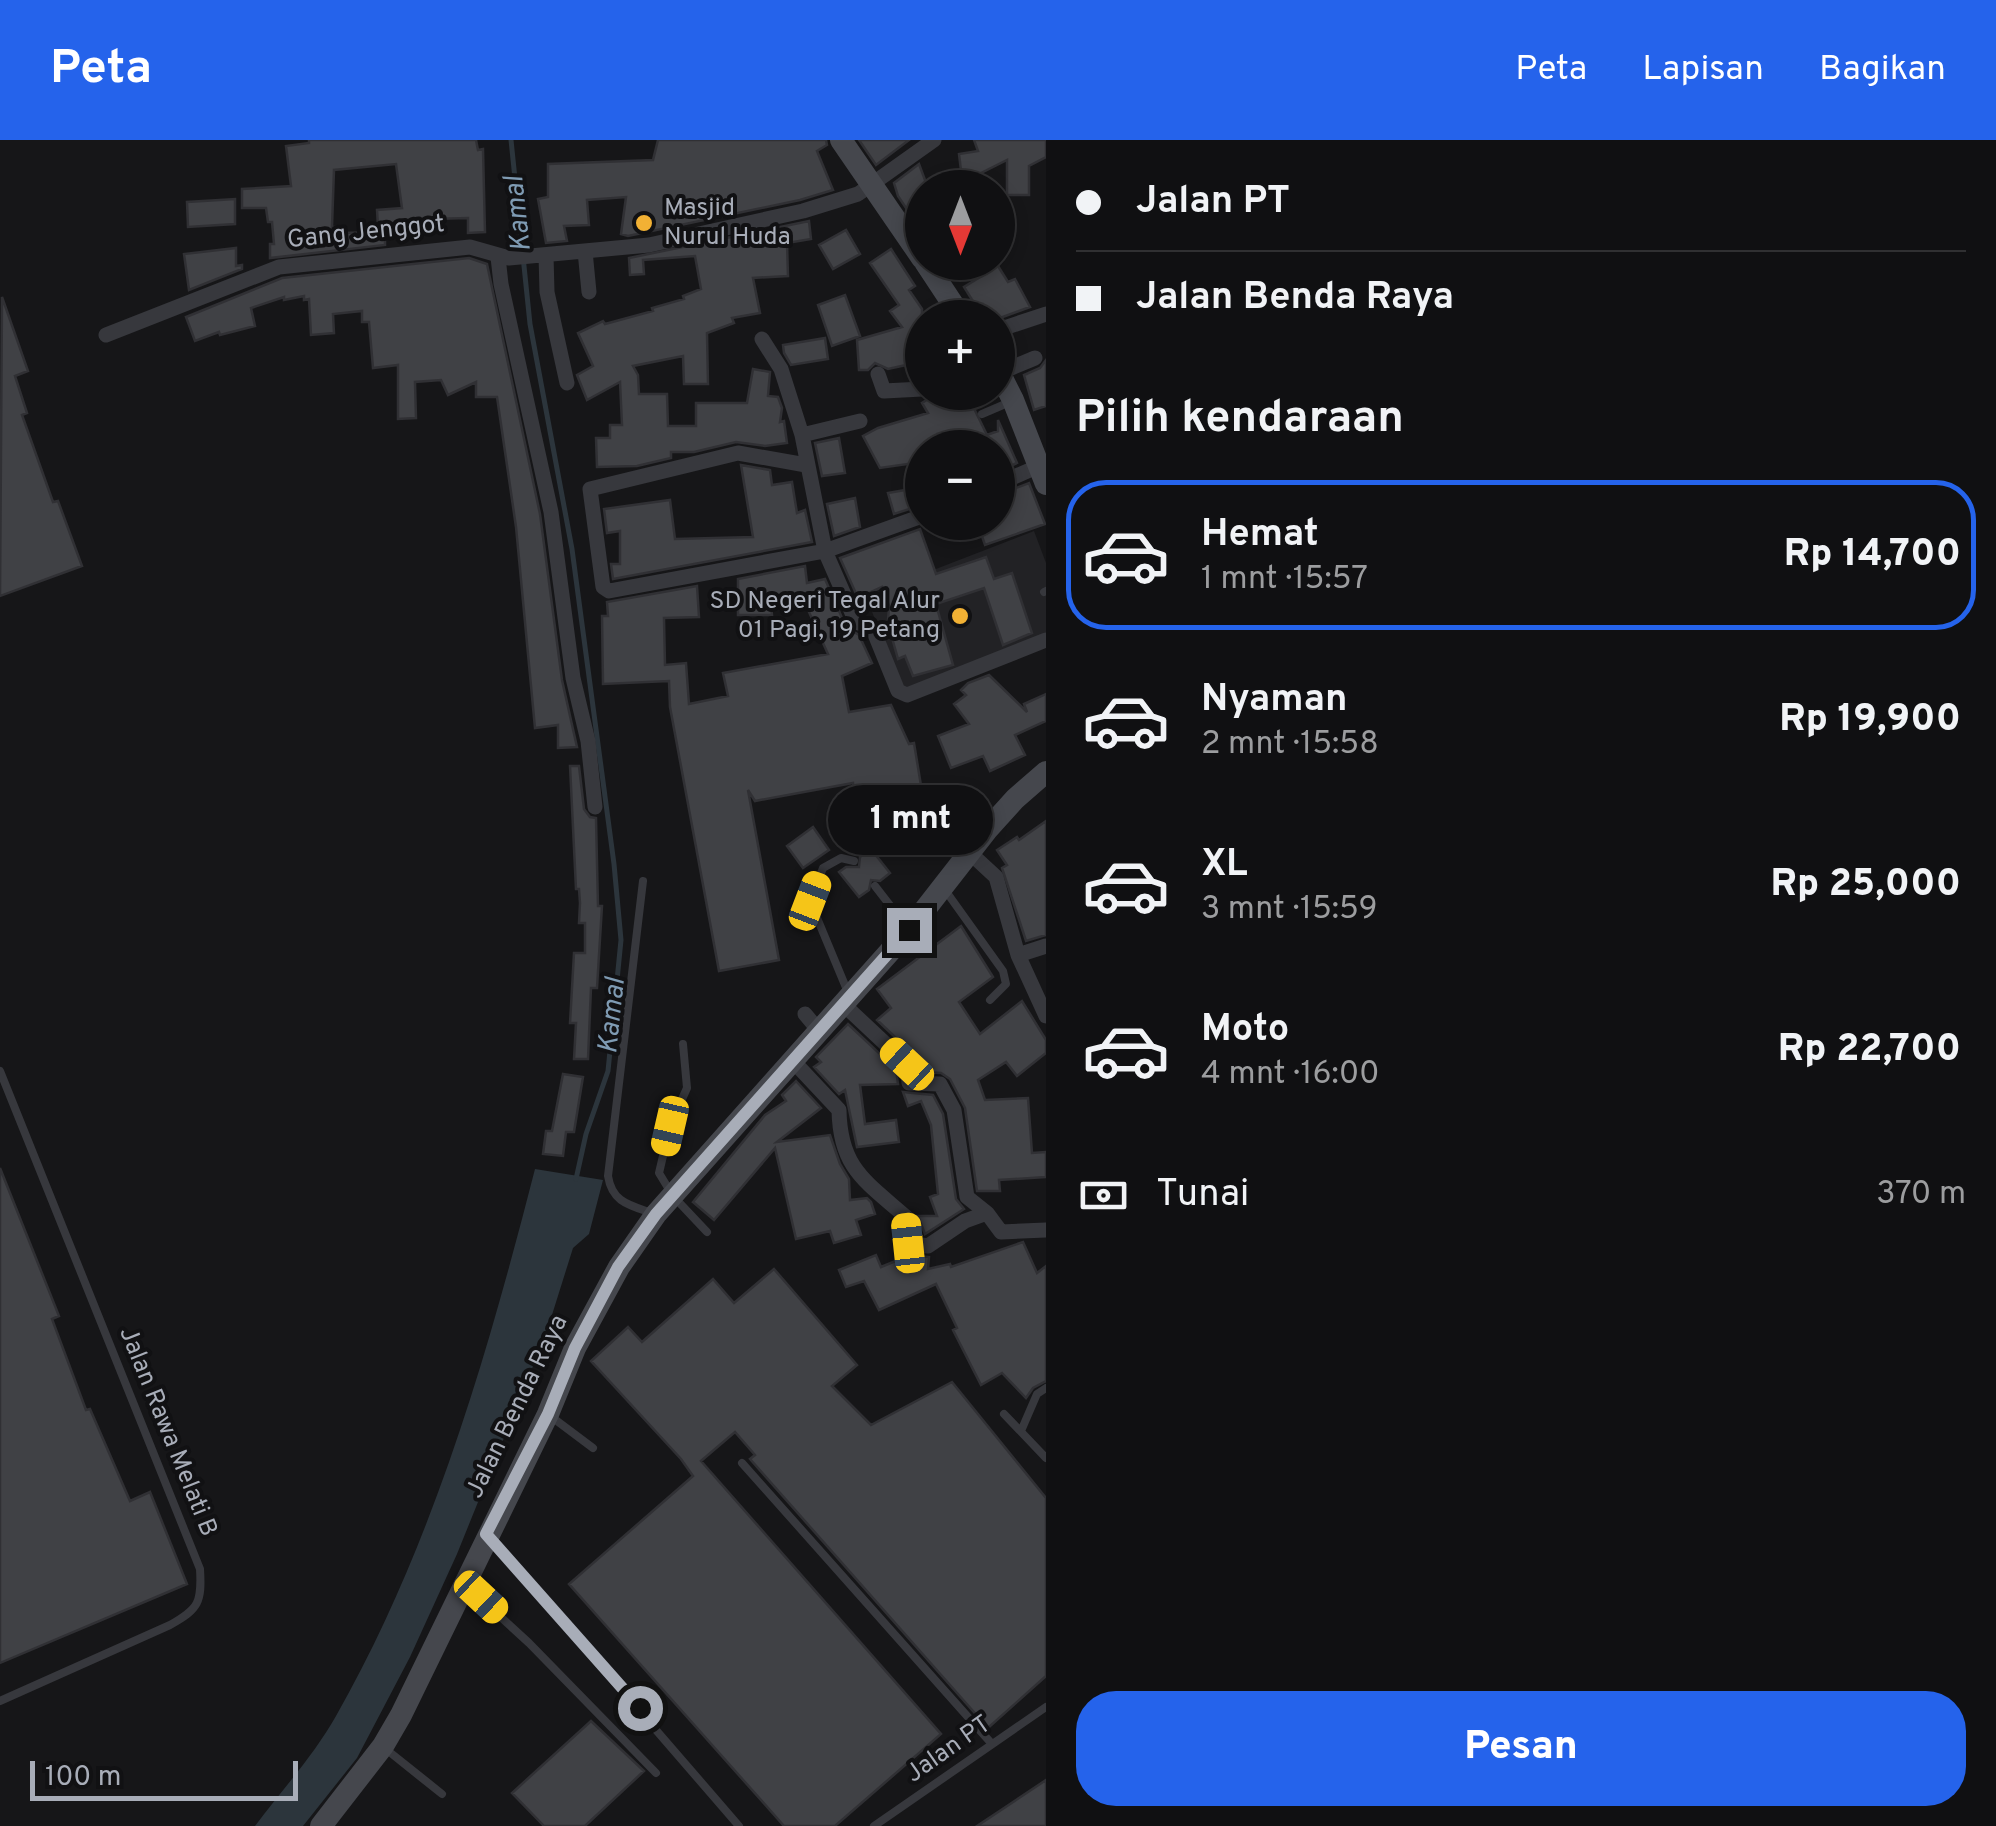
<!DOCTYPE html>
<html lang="id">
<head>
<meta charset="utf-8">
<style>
	body { margin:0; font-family:Overpass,sans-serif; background:#19191b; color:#f1f3f6; height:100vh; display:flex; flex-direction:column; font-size:38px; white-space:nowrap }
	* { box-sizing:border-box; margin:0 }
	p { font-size:32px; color:#9c9d9f }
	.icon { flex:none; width:55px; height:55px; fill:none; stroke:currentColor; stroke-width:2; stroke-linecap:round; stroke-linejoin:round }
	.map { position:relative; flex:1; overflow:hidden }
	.drawer { display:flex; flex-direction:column; background:#101012; width:950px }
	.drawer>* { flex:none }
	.guide { display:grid; align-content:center; height:220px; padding:0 30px; background:#101012 }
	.needle { width:65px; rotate:180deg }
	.buttons { position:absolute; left:905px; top:30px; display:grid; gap:20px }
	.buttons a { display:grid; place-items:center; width:110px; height:110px; border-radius:50%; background:#101012; box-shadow:0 5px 15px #0003,0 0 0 2px #303032; font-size:50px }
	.scale { position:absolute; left:30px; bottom:25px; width:268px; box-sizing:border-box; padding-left:10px; border:5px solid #a8adb8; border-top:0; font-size:28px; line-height:35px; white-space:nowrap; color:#a8adb8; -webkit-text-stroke:8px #111113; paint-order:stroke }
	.end { position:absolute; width:45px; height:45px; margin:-22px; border:12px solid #a8adb8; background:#111; box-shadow:0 0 0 5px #111 }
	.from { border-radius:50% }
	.bubble { position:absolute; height:70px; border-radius:35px; background:#101012; box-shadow:0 5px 15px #0003,0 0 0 2px #303032; font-size:32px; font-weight:800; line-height:70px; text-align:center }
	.car { position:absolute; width:30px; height:60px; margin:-30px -15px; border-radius:12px; box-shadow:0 0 8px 2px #0007; background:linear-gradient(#f5c518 24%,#345 0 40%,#f5c518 0 76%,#345 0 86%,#f5c518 0) }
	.guide b { display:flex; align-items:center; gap:35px; height:95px; font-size:38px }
	.guide b+b { border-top:2px solid #303032 }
	.guide i { width:25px; height:25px; background:#f1f3f6 }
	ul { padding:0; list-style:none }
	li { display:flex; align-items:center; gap:30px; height:150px; margin:0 20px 15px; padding:0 10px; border:5px solid transparent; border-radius:40px }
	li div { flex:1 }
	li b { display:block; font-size:38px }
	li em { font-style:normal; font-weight:800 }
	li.selected { border-color:#2563eb }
	li>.icon { width:90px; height:90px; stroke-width:1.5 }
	h2 { padding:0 30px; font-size:45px; line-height:120px }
	.pay { display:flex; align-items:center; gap:25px; height:110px; padding:0 30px; font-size:38px }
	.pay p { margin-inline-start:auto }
	.action { display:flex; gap:20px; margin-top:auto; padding:20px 30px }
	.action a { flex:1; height:115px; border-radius:40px; background:#2563eb; color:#fff; font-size:40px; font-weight:800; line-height:115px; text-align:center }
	header { display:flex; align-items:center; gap:60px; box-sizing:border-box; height:140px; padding:0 50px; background:#2563eb; color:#fff }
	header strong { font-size:48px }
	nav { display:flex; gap:55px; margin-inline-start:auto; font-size:35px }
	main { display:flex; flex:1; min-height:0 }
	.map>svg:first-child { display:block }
</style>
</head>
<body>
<header>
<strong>Peta</strong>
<nav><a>Peta</a><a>Lapisan</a><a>Bagikan</a></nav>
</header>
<main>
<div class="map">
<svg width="1046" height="1686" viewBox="0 0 1046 1686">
	<rect width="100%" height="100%" fill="#161618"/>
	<!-- built -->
	<path fill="#222225" d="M1034,391L1046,423V495L902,550L866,456Z"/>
	<!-- water -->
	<path fill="#2c353c" d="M535,1029L603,1040L589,1094L573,1108L546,1194L457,1414L410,1517L357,1618L303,1686H255C282,1650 314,1615 336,1576C432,1407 487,1216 535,1029Z"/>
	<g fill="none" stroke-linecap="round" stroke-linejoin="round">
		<!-- stream -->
		<path stroke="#2c353c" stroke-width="5" d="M511,0L530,184L572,409L614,724L621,800L608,931L586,994L576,1039"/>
	</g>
	<!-- building -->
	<path fill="#404145" stroke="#303034" stroke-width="2.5" d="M309,0H476L478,10L483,9L485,92L468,93V78L432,79L433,83L378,87L377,70L402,68L396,24L334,30L332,87H340V93L385,92V105L270,118V104H274L272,82H268L266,68H242V49L291,46L286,6L309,3Z
		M658,0H826L827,5L817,11L833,50L800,60L628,96L621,94L626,57L587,60L589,85L564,86L567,101L546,103L538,59L548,57V24L653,20Z
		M859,0H909L876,25Z
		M974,0H1046V17L1029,26V55H1007V20L973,37L962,39L959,14L978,11Z
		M919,24L928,48H922V92L898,56L894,43Z
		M235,59V84L188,87L187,62Z
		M809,81L811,99L787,103L788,136L753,138L760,173L732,178L734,183L707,193L708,244H684L683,216L633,226L638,235L639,254H667L668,286H696V263H747L753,229L770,232L768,256L778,257L782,268L780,282L784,281L787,303L765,306L736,302L694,312H671V318L637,326L597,327L596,298H610V285H622L620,242L587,260L577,235L593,226L578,193L603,181L605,184L653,171L652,168L684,159L683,156L701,149L695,116L643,120L644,134L630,135L629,118Z
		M846,90L860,114L833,129L819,105Z
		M236,108V126L242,125V129L189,150L184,114Z
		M891,109L915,146L909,150L922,169V238L911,224L888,229L875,223L868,230H859L857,200L902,187L890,171L899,165L870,123Z
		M469,118L487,124L540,374L562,540L577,607L558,608V585L535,588L516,387L497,257H476V242L448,255L441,240L415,242L416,278L398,279V225L373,228L369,182H362V171L333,174L334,193L311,195L309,159L304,160V156L284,160V157L251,168L255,186L220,195L219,192L195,201L186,177L282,138Z
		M998,126L1008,142L1015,139L1030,167L1000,178H977L971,165L974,163L964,147Z
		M845,155L860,196L832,206L818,165Z
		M2,157L28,231L15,236L27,273L22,275L53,362L58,361L82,426L0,456Z
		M825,198L828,219L791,225L784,213L783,205Z
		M1046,220V266L1034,270L1024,235L1040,228Z
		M939,252H966L987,295L998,291V280L1017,323L998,332V308H922V322L880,328L863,296L878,288L928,273L922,263Z
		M839,298L845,333L822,336L815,303Z
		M741,325L770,330L772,345L792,342L797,373L805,370L812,402L613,439L611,424H620V391L607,393L604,369L670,360L675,399L753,397Z
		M1029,343L1045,384L985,405L977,382H998V355Z
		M922,347V365L894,374L888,353Z
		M855,358L860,387L834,396L827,364Z
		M920,389L936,434L986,417L994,439L1012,433L1032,493L1003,505L984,448L936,464L953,525L913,536L905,516L898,519L892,498L887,494L889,466L882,447L858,458L840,418Z
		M805,426L807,443L825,439L846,487L859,495L872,523L842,536L849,572L891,565L909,604L914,603L930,700L886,708L877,656L856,660L853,643L755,661L748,650L779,820L719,831L670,567L669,541L603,544L602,476H608L607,462L697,446L699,477L664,478L665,525L686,523L689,564L728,556L723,533L828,514L804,461L771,465L772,475H738V439Z
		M989,535L1027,572L1024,564L1046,554V581L1015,595L1025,615L990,631L983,616L951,628L938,596L969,584L954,564L966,555L961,550L968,543Z
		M570,626H579L584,669L590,677L596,678L598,766H602L597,848H591L588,919H574L576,883H570L574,813H585V783H579L580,763L579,749H576Z
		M1046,681V795L1026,801L1002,728L1007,725L997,710L1017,697L1019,700Z
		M813,687L829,710L803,728L787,706Z
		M871,709L890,733L880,741L871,740L869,750L859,757L839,732L846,727H859L860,717Z
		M961,786L993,837L959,862L980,894L1022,861L1046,900V913L1017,936L1006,922L978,940L985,960L1028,958L1032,1013L1046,1012V1037L999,1040L1000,1051H977L965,968L950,939L941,933L919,932L915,916L877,880L891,868L877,849Z
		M848,884L896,929L898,944L860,945L865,984L896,980L899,1002L857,1007L845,950L839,954L814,927L821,922L816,917Z
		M563,934L583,937L574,992H566L563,1016L543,1014L546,991H552Z
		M796,941L821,968L777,1002L830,995L840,1024L849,1039L850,1060L867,1058L871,1062L875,1074L856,1080L861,1095L834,1103L830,1091L796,1099L775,1008L714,1080L693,1062L765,975L786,961L782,955Z
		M903,952L933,955L943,974L956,1059L964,1069L925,1094L918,1076H937L930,1057L938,1054L931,985L921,961L908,966Z
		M0,1028L59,1176L52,1179L86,1270L90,1269L130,1361L150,1352L187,1444L0,1523Z
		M1023,1102L1037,1133L1046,1126V1241L1033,1248L1026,1258L1002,1233L981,1245L953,1190L957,1188L936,1144L879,1170L864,1141L846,1147L839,1130L876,1115L881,1127L910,1115L929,1117L928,1129L950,1124L951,1127Z
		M774,1129L857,1225L832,1246L871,1285L952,1242L1046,1358V1536L988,1588L750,1319L755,1315L735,1292L701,1321L941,1594L835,1686H784L569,1444L693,1336L681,1319L591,1221L628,1187L642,1202L713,1139L734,1163Z
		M591,1581L644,1631L585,1686H544L512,1653Z
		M1046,1640V1686H977Z"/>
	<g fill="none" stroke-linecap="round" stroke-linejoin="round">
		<!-- lane -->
		<path stroke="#37383d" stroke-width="8" d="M982,274L1010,262
			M1044,452L1046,451
			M643,741L608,1036C612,1062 629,1065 652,1073
			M875,746L906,786
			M945,750L1003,831L1006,844L990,860
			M847,850L810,761L823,728L841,718L854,721
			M683,904L687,948L670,986L659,1033L673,1056L707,1092
			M0,931L200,1429C202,1462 199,1469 170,1485L0,1561
			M1004,1274L1046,1318
			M549,1275L593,1308
			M1021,1291L1037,1254L1046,1248
			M742,1323L992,1604
			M490,1398L739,1686
			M467,1446L529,1503L656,1633
			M387,1610L442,1654
			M874,1686L1046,1567"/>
		<!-- street -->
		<path stroke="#37383d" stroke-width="15" d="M585,111L589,152
			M546,115L547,152L567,243
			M498,117L501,144L551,372L573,538L588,601L595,667
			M998,190L1046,174
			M106,195L279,127L470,107L509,118L649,105L803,71L858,54L934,0
			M762,199L781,229L802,295L825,411L856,482L872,487L898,551L907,555L1046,500
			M999,233L1035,218
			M878,234L884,251L922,249
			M802,295L860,281
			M806,325L738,313L590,349L603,447L609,451L825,411L922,376
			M998,344L1039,326
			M969,712L996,737L1018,815L1046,876
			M1018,815L1046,806
			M843,864L907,924L909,943L940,944L954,970L967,1057L987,1073L1001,1092L1046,1090
			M805,874L820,892
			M794,922L839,970C840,1028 865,1041 906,1077L908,1103L928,1106L965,1081L987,1073"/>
		<!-- secondary -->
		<path stroke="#45474d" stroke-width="22" d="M841,0L922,118
			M925,122L962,178
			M998,230L1013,260L1046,344
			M321,1686L383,1606L401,1575L548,1274L575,1208L619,1127L656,1074L909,790L987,690L1015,659L1046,632"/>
	</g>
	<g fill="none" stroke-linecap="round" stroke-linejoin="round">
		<!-- route -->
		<path stroke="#a8adb8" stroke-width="12" d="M640,1568L486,1394L548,1274L575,1208L618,1127L656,1074L909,790"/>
	</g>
	<!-- markers -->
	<g fill="#f2b134" stroke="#111113" stroke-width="4">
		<circle cx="644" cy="83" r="10"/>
		<circle cx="960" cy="476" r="10"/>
	</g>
	<g text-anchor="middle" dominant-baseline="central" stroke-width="8" stroke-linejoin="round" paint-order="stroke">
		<!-- poi labels -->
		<g font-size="25" fill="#a8adb8" stroke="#111113" text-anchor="start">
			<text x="664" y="69">Masjid<tspan x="664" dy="29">Nurul Huda</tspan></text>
			<text x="940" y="462" text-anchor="end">SD Negeri Tegal Alur<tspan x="940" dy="29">01 Pagi, 19 Petang</tspan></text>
		</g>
		<!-- street labels -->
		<g font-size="25" fill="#a8adb8" stroke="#111113">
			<text transform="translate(366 93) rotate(-6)">Gang Jenggot</text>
			<text transform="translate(518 1267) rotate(-64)">Jalan Benda Raya</text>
			<text transform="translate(167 1292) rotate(68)">Jalan Rawa Melati B</text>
			<text transform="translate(949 1610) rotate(-35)">Jalan PT</text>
		</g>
		<!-- water labels -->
		<g font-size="28" font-style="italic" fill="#7f9bb3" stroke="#111113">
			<text transform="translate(519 74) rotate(-96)">Kamal</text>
			<text transform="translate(613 876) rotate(-84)">Kamal</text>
		</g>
	</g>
</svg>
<div class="buttons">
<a><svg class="needle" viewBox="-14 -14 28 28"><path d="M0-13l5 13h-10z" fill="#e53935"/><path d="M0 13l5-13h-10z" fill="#9c9d9f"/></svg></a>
<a>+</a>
<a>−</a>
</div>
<div class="scale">100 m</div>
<i class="end from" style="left:640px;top:1568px"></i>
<i class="end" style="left:909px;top:790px"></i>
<div class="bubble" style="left:828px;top:645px;width:165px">1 mnt</div>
<i class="car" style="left:810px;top:761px;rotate:21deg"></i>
<i class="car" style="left:907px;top:924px;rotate:313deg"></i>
<i class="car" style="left:670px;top:986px;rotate:193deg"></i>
<i class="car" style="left:908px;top:1103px;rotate:354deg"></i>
<i class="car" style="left:481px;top:1457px;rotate:133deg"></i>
</div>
<section class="drawer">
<div class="guide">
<b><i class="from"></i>Jalan PT</b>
<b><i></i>Jalan Benda Raya</b>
</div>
<h2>Pilih kendaraan</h2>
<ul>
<li class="selected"><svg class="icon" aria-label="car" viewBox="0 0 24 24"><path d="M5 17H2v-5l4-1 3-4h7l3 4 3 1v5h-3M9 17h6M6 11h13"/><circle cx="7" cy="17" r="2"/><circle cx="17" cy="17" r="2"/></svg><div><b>Hemat</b><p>1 mnt · 15:57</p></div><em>Rp 14,700</em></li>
<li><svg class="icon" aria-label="car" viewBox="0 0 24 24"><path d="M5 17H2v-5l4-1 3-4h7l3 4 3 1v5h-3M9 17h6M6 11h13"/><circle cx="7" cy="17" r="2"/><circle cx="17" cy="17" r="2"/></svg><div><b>Nyaman</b><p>2 mnt · 15:58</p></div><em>Rp 19,900</em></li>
<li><svg class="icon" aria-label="car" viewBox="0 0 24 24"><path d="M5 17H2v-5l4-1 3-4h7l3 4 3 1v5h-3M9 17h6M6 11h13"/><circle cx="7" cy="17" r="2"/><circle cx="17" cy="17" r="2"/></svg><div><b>XL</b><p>3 mnt · 15:59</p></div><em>Rp 25,000</em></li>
<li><svg class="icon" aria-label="car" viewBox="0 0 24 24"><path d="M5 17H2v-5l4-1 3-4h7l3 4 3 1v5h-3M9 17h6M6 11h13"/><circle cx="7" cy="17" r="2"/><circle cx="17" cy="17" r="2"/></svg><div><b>Moto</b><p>4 mnt · 16:00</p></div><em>Rp 22,700</em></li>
</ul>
<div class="pay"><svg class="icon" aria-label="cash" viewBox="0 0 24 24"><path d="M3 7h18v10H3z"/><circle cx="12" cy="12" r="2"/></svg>Tunai<p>370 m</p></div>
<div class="action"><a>Pesan</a></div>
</section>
</main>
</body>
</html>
